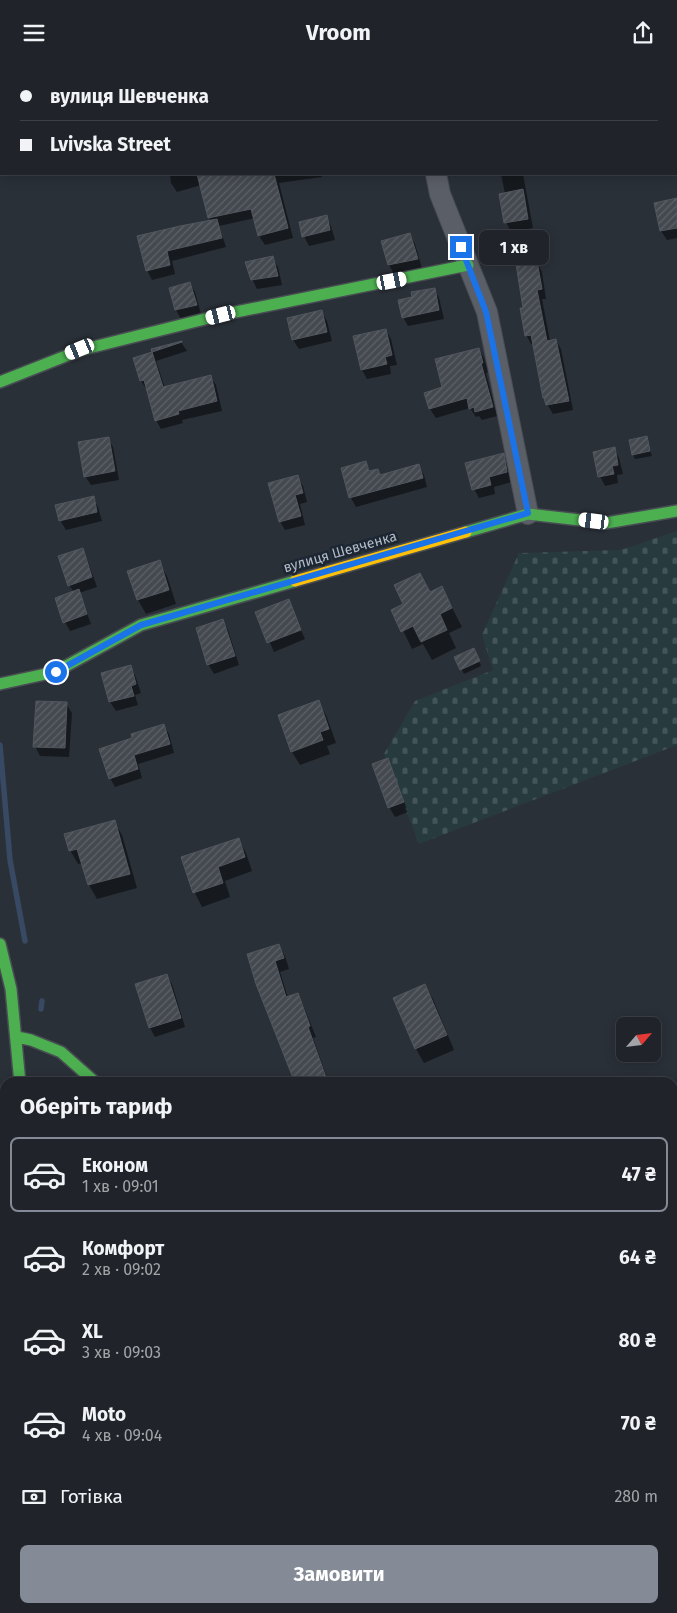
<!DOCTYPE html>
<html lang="uk">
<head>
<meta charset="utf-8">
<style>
	body { margin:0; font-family:"Fira Sans",sans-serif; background:#282c32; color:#f1f3f6; height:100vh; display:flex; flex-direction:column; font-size:19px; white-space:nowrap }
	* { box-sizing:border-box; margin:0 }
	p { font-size:16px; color:#a2a4a8 }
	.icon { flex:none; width:28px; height:28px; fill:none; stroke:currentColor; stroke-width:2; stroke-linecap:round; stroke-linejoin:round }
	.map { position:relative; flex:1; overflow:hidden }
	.side { position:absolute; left:0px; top:1012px; width:678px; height:536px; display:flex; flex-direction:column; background:#20242a; border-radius:15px 15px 0 0; box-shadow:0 2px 12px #0003,0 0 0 1px #3d4147 }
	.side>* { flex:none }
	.guide { position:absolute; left:0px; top:0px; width:678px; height:110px; box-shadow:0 2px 12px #0003,0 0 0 1px #3d4147; display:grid; align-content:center; height:110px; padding:0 20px; background:#20242a }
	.needle { width:32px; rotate:62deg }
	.tools { position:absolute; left:616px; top:952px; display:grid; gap:10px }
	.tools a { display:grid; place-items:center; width:45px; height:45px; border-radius:8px; background:#20242a; box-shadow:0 2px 12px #0003,0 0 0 1px #3d4147; font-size:25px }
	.end { position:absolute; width:22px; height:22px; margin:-11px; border:6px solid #1a73e8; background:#fff; box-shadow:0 0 0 2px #fff }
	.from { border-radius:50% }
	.bubble { position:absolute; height:35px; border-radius:8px; background:#20242a; box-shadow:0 2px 12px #0003,0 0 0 1px #3d4147; font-size:16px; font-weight:700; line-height:35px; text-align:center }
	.car { position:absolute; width:15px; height:30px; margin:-15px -8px; border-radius:6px; box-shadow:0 0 4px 1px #0007; background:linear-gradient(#fff 24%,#345 0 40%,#fff 0 76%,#345 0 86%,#fff 0) }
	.guide b { display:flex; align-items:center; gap:18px; height:48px; font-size:19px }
	.guide b+b { border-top:1px solid #3d4147 }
	.guide i { width:12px; height:12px; background:#f1f3f6 }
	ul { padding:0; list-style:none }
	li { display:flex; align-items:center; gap:15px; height:75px; margin:0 10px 8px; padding:0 10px; border:2px solid transparent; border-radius:8px }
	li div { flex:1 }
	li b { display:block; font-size:19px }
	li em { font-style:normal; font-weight:700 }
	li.selected { border-color:#848b96 }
	li>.icon { width:45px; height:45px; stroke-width:1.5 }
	h2 { padding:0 20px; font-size:22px; line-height:60px }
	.pay { display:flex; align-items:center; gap:12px; height:55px; padding:0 20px; font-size:19px }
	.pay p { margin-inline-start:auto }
	.primary-button { display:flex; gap:10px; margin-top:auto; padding:10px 20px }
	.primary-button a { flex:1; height:58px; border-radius:8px; background:#848b96; color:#fff; font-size:20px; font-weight:700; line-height:58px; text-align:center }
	header { display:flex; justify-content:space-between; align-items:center; height:65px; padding:0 20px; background:#20242a; font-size:22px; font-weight:700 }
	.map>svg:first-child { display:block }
</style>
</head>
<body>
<header><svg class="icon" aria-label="menu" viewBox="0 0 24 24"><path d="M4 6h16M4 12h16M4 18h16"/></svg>Vroom<svg class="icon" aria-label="share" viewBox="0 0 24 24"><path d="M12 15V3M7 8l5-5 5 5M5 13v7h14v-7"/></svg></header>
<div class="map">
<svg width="677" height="1548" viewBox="0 0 677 1548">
	<defs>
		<pattern id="forest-crowns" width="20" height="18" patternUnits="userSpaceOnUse" patternTransform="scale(1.25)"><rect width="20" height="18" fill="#273a3e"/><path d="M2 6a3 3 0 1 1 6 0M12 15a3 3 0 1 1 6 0" fill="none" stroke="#445559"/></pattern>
		<pattern id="cemetery-stones" width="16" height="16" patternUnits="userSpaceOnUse" patternTransform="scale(1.25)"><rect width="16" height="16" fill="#273a3e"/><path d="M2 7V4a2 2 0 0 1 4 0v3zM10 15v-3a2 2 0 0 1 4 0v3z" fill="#445559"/></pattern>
		<pattern id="building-hatch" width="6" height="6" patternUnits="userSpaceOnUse" patternTransform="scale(1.25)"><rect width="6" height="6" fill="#444950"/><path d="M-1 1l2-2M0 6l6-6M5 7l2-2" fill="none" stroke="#5d6168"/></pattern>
	</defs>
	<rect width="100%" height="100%" fill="#2a3038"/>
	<!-- forest -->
	<path fill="url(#forest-crowns)" d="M677,1262V1521L672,1517V1265Z"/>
	<!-- cemetery -->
	<path fill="url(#cemetery-stones)" d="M677,466V680L419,779L384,689L415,636L493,605L482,570L519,488L621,485Z"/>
	<!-- water -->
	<path fill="#384963" d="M134,1544H372V1548H134Z"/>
	<!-- shadow -->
	<path fill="#0007" d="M328,0H359L360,1H329Z
		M474,0H500V1H474Z
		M529,0H561V1H529Z
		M664,0H677V28L676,1Z
		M170,109H210L212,117L177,127L171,118Z
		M242,109H322V112L279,118L293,173L265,180L259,171L255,153L219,161L226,182L172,196L175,209L152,215L147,205L139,172L211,157L204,130L244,124Z
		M501,109H523L533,163L511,167L506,157L505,129Z
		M677,134V173L667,175L661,166L656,138Z
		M326,152L331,161L335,175L309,181L304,171Z
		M410,169L415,179L422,203L394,209L389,200L383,177Z
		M272,193L278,202L282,220L257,224L252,214Z
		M537,198L542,207L546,234H542L550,276L556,275L561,284L573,345L553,349L547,339L534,279H531L526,270L524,244Z
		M190,218L195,227L201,249L181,254L176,245L170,223Z
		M434,224L439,233L444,254L408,261L403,252L413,233Z
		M322,247L327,256L332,276L299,284L293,275L288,254Z
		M386,265L391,274L397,300L390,301L391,309L367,314L362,305L355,272Z
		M181,277L187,286L156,296L165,323L210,311L216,320L222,346L182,355L183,358L161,364L156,355L147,325L141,316L134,294L153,288L152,285Z
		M479,284L484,293L488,307L486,308L497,351L482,355L479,351L476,352L470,343L436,353L430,344L444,323Z
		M108,373L113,382L119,415L91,420L85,411Z
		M646,373L652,391L635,394L633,389Z
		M614,383L619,393L623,409L617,410L618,418L605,421L600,411Z
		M503,390L508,399L512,417L494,422L495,429L479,433L474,424Z
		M365,397L371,407L378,405L381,411L418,400L424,410L427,422L356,442L351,433L342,404Z
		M297,411L303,421L307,437L300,439L305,460L285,465L280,456Z
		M93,432L98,442L102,456L66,465L60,455Z
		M82,485L87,494L97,522L79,528L91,559L70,566L65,557L74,527L69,520Z
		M159,497L167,511L176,539L146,549L138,535L129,507Z
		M442,523L462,562L449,568L456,583L432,595L423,579L412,584L393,545Z
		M288,536L305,574L274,587L257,548Z
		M223,556L228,565L239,600L214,609L208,599Z
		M476,588L481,601L464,609L456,593Z
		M130,601L135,610L141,628L135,630L138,640L116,646L110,637L102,609Z
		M318,637L326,650L336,678L327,681L330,689L300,700L292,687L279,651Z
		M66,639L72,648L69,692L40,691L35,681Z
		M163,660L169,669L174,688L138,699L142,713L115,722L110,713L134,674Z
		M387,694L392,703L408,747L395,752L389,742Z
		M114,757L122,770L137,823L97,834L89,820L83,798L78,799L70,785Z
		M238,774L246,788L252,806L225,816L230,832L202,842L195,828L183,793Z
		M279,881L285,891L289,904L280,907L288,933L297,929L303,940L316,972L313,973L329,1018H297L257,919Z
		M166,910L172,919L185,962L155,972L150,963L136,920Z
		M425,921L433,934L454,985L424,998L416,984L395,934Z
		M5,1418V1443L0,1445V1420Z
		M5,1493V1538L0,1529V1496Z
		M30,1544H53L55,1548H32Z"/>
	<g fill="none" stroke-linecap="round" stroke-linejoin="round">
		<!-- stream -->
		<path stroke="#384963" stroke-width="5.5" d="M0,680L10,795L25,876
			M41,944L42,936"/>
	</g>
	<!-- building -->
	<path fill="url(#building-hatch)" stroke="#52575f" d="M197,109H274L288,163L258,171L251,144L208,153Z
		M523,124L528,154L504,158L499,129Z
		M677,133V163L660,166L654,138Z
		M327,150L330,165L302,172L299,157Z
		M217,154L222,173L167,186L170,200L146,206L137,171L180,161Z
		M410,168L418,194L388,200L381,176Z
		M273,191L278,211L251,215L245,197Z
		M537,196L542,224L537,225L547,276L556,274L569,336L546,340L544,333H543L531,270L525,271L520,243H523L516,199Z
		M190,217L197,240L175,245L169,223Z
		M435,223L439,245L402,253L398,235L412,232L411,227Z
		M322,245L327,267L292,275L287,253Z
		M386,264L392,290L385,292L387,299L361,305L353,271Z
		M182,276V277L152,287L151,284Z
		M479,283L483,298H481L493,342L475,347L474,342L469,344L467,333L429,344L424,328L442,322L435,294Z
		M152,287L163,322L211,310L217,336L178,346L179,349L155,356L144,315L140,316L133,293Z
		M647,371L650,386L632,390L629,375Z
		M109,372L115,406L84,412L78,377Z
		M615,382L618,400L612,401L614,409L598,412L593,387Z
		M504,388L507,407L489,412L491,420L472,425L465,398Z
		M366,396L369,406L378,404L380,410L419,399L423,413L349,433L341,403Z
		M298,410L303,428L295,430L301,451L279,457L268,418Z
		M94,431L97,447L59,456L55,440Z
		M83,483L92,512L68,521L58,491Z
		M160,495L169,525L137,535L127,506Z
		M420,508L430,527L442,521L452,543L440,549L447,565L421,577L413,561L401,567L391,545L403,539L394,520Z
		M79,524L87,549L63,558L55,533Z
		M289,534L301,565L267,578L255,547Z
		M223,554L235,591L207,600L196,563Z
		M474,583L480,596L460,605L454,592Z
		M131,600L136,619L131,621L134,631L109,637L101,608Z
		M319,635L329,664L320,667L323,675L291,687L278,650Z
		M36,636L67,637L65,683L33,682Z
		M164,659L170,679L134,690L138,704L109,714L99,684L132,673L131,669Z
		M388,693L404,737L388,743L372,699Z
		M115,755L130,809L88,820L77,784L69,786L64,769Z
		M239,773L245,792L218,802L223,818L193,828L181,792Z
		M279,879L284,893L275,896L286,932L298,928L310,961L308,962L328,1018H295L256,919L247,889Z
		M167,909L181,953L149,963L135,919Z
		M425,919L447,970L415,984L393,933Z"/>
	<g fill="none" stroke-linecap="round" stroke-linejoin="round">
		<defs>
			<path id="street" d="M414,0V1
				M436,109L440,129L487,247L528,449
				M0,1336L5,1332
				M640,1544L646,1548"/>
			<path id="fast" d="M0,317L81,285L221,250L468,200
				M466,467L528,449L606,458L677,446
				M0,619L55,607L141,560L295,516
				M0,879L11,924L20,1018
				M17,972L31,975L61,987L96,1018"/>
			<path id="slow" d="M295,516L466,467"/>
			<path id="jam" d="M86,1544L87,1548"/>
		</defs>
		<!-- street casing -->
		<use href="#street" stroke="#484c53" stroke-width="22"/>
		<!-- fast casing -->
		<use href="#fast" stroke="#484c53" stroke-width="14"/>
		<!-- slow casing -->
		<use href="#slow" stroke="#484c53" stroke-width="14"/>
		<!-- jam casing -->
		<use href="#jam" stroke="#484c53" stroke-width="14"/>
		<!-- street -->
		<use href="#street" stroke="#5a5e66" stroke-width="20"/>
		<!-- fast -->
		<use href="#fast" stroke="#4caf50" stroke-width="11"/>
		<!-- slow -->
		<use href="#slow" stroke="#ffc107" stroke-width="11"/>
		<!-- jam -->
		<use href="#jam" stroke="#c62828" stroke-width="11"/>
	</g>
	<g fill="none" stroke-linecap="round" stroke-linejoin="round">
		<!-- route -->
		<path stroke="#1a73e8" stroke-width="6" d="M56,607L141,560L528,448L486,247L461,182"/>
	</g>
	<g text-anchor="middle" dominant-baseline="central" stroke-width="5" stroke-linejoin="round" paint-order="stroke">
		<!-- street labels -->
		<g font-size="14" fill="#b4bcc9" stroke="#1d2633">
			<text transform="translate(340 487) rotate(-16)">вулиця Шевченка</text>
		</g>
	</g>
</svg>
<div class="tools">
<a><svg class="needle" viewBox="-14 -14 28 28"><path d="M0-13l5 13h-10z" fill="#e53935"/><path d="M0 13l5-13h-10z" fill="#a2a4a8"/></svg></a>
</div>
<i class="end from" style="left:56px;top:607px"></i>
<i class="end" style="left:461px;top:182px"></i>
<div class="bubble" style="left:479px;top:165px;width:70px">1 хв</div>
<i class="car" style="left:392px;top:216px;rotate:79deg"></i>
<i class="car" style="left:221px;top:250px;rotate:256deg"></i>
<i class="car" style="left:80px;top:284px;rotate:248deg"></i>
<i class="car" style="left:594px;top:456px;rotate:277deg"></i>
<div class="guide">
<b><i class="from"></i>вулиця Шевченка</b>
<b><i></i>Lvivska Street</b>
</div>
<section class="side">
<h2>Оберіть тариф</h2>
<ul>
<li class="selected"><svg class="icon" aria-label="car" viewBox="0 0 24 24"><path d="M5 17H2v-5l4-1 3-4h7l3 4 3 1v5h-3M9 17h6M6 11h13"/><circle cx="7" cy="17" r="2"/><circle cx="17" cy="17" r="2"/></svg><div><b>Економ</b><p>1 хв · 09:01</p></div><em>47 ₴</em></li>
<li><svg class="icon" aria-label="car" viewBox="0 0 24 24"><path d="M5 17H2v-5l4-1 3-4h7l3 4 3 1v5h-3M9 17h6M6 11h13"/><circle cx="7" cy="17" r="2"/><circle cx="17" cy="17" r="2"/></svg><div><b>Комфорт</b><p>2 хв · 09:02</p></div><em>64 ₴</em></li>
<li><svg class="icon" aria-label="car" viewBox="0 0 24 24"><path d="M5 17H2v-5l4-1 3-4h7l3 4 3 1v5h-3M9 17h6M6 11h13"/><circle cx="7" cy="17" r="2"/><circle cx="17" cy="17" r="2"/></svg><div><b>XL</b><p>3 хв · 09:03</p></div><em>80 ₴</em></li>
<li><svg class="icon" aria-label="car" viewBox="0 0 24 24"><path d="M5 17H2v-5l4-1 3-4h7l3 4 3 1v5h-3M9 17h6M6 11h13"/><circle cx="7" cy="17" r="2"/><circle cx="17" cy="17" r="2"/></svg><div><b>Moto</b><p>4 хв · 09:04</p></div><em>70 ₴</em></li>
</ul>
<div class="pay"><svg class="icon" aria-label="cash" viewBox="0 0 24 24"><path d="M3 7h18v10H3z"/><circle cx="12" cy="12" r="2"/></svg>Готівка<p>280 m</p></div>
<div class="primary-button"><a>Замовити</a></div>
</section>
</div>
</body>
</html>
